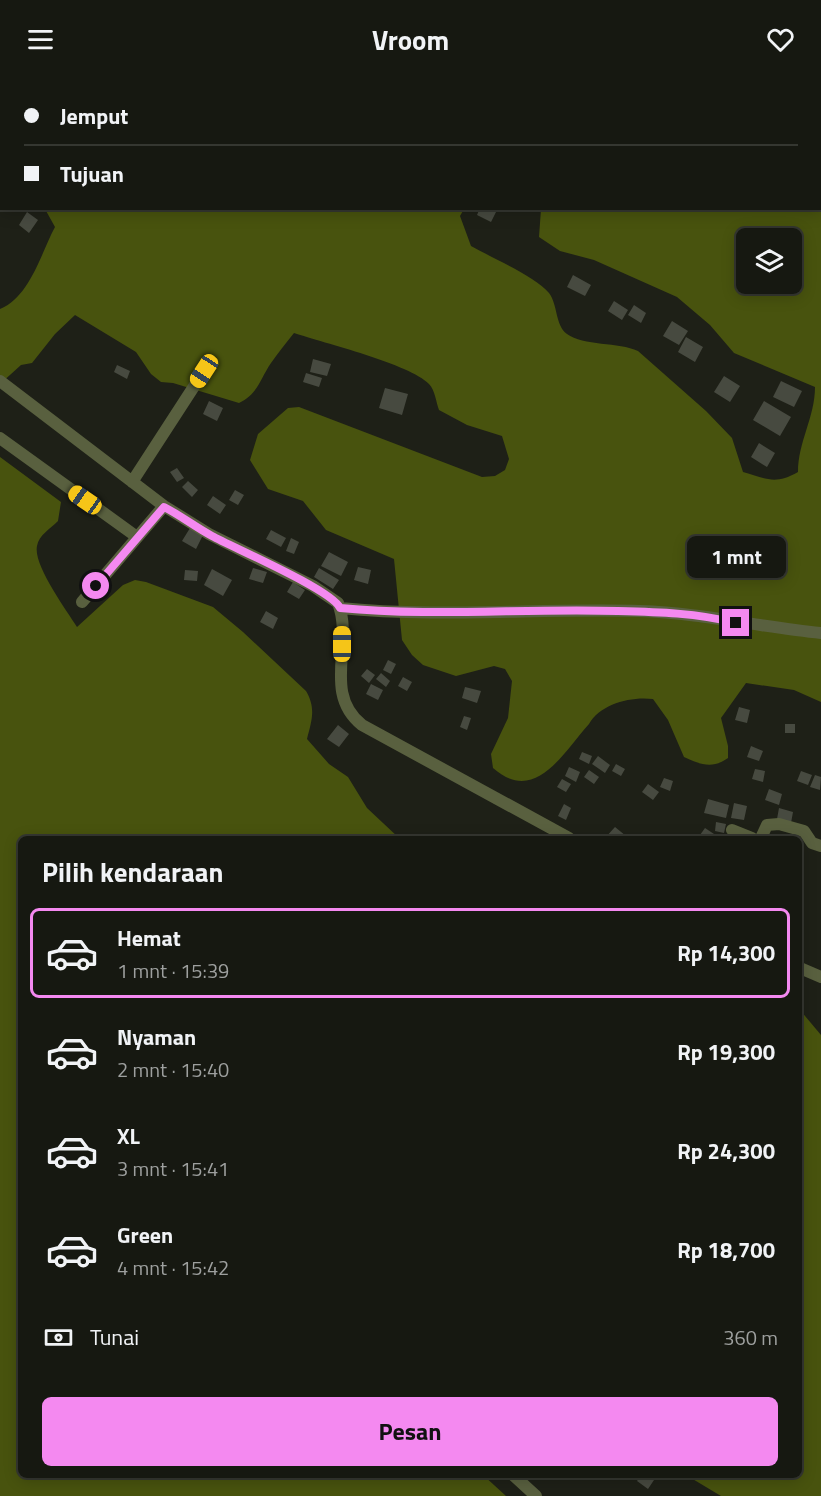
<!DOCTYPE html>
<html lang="id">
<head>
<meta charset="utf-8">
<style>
	body { margin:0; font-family:"Titillium Web",sans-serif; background:#23251f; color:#f1f3f6; height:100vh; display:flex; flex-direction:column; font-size:22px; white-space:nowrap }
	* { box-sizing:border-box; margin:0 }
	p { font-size:20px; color:#9ea09f }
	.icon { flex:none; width:33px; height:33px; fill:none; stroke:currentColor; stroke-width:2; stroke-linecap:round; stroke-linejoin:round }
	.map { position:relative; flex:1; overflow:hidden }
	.drawer { position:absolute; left:18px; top:758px; width:784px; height:642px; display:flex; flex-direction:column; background:#161811; border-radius:9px; box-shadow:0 3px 15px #0003,0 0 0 2px #353731 }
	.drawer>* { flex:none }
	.banner { position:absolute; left:0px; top:0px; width:822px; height:132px; box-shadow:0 3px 15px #0003,0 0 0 2px #353731; display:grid; align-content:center; height:132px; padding:0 24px; background:#161811 }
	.buttons { position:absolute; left:736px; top:150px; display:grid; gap:12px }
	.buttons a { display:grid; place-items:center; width:66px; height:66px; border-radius:9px; background:#161811; box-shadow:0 3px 15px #0003,0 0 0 2px #353731; font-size:30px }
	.end { position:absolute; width:27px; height:27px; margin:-14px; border:8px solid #f489f0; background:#111; box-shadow:0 0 0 3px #111 }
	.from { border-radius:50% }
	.bubble { position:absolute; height:42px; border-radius:9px; background:#161811; box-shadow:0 3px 15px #0003,0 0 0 2px #353731; font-size:20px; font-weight:700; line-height:42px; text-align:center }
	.car { position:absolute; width:18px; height:36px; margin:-18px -9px; border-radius:8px; box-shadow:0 0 4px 2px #0007; background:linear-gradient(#f5c518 24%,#345 0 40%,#f5c518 0 76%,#345 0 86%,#f5c518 0) }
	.banner b { display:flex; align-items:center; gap:21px; height:57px; font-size:22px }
	.banner b+b { border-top:2px solid #353731 }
	.banner i { width:15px; height:15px; background:#f1f3f6 }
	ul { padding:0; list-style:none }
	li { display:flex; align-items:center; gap:18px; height:90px; margin:0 12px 9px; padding:0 12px; border:3px solid transparent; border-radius:9px }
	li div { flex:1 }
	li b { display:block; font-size:22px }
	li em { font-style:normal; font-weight:700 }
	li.selected { border-color:#f489f0 }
	li>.icon { width:54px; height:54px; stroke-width:1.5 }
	h2 { padding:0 24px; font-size:27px; line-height:72px }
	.pay { display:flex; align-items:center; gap:15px; height:66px; padding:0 24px; font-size:22px }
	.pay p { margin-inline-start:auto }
	.button { display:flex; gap:12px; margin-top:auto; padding:12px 24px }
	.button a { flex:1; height:69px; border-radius:9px; background:#f489f0; color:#111; font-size:24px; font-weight:700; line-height:69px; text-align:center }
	header { display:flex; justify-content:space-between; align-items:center; height:78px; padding:0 24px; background:#161811; font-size:27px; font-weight:700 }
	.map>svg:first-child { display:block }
</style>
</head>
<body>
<header><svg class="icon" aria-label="menu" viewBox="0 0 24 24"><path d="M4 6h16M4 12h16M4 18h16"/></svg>Vroom<svg class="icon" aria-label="heart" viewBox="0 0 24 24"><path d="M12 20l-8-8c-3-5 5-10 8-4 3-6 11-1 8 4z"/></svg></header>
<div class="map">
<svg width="821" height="1418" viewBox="0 0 821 1418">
	<rect width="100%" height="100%" fill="#1e2017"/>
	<!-- forest -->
	<path fill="#48530e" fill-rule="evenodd" d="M0,0H821V624L794,612L746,605L721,640L728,668V680C713,691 701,687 684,679L668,642L653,621C631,618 600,626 589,646C562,676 535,727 493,690L491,676L508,640L512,603L505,591L494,588L456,598L423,587L412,577L402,562L394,481L326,452L303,423L268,411L250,382L258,356L288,330L299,329L482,399L495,398L505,392L509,381L502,358L467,347L439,332C436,324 435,312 429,306C410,286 324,265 294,255C286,265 278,275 271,285C260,301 258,316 239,325L173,305L161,304L151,296L136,274L75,237L55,256L32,285L21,287L0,306V231C30,219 41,175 55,149L45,131H464L460,138L471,168C492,180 535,198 549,215C558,227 555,247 567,256C583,268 619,264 638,273L706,333L732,360L743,394C767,401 775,407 798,394C798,364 815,339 815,309L734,275L710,247L677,219L594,182L560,173L539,159L541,131L820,130V2H2L1,96ZM747,160H792V206H747Z
		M0,379L61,424L58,443C50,451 39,457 37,468C33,487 66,531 77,549L123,507L135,502L146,504L213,529L243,554L306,613C316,630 312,642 307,661L329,686L348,699L367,730L399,760H21V1396H482L506,1418H0Z
		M800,932L821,957V1418H721L686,1397L800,1396Z"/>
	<!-- building -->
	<path fill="#474a40" d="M480,130H498L491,144L477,137Z
		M27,134L38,142L29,155L19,147Z
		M573,197L591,207L585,218L567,209Z
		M614,223L628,232L622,242L608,233Z
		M634,227L646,235L641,245L628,237Z
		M672,243L688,253L679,267L663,258Z
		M686,259L703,269L695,284L678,274Z
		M313,281L331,286L327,298L310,294Z
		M117,287L130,293L127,301L114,294Z
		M306,295L322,300L319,309L303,304Z
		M724,298L740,308L730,324L714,314Z
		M781,303L802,313L794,329L773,319Z
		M385,310L408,316L402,337L379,330Z
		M209,323L223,330L217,343L203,336Z
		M764,323L791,339L780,358L753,342Z
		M759,365L775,375L767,389L751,379Z
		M177,390L184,400L177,404L170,394Z
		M188,403L198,412L192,419L182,409Z
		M235,412L244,417L238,427L229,422Z
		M213,418L226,427L220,436L207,427Z
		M190,450L203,457L196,471L182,463Z
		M271,452L286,460L281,469L266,461Z
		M291,460L299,464L294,476L286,473Z
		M329,474L348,484L341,498L321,488Z
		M358,489L371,492L368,506L354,502Z
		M253,490L267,494L263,505L249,501Z
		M319,490L339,502L333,511L314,499Z
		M212,491L232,502L223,518L204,507Z
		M185,492L198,493L197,503L184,502Z
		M293,504L305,512L299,521L287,514Z
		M266,533L278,540L273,551L260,544Z
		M388,582L396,586L391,596L383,592Z
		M367,591L375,597L369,605L361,598Z
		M381,595L390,603L386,609L376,601Z
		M403,599L412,604L407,613L398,608Z
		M371,606L383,612L378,622L366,616Z
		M465,609L481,613L477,625L462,620Z
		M739,629L750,632L747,645L735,642Z
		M464,638L471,640L467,652L460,649Z
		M785,646H795V655H785Z
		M338,647L349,656L339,669L327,661Z
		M751,668L763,673L759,683L747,679Z
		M582,674L592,678L589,686L579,681Z
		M598,678L610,687L605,695L592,686Z
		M616,686L625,691L621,698L612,693Z
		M569,689L580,694L576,704L565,698Z
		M755,691L765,693L763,704L752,701Z
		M589,692L599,699L594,706L584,699Z
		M801,693L812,697L808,707L797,703Z
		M815,697L821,699L820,712L810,709Z
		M664,700L673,703L670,713L660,709Z
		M562,701L571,706L566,714L557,709Z
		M648,706L659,714L653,722L642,714Z
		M769,711L782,716L779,727L765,722Z
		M708,721L729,727L726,740L704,735Z
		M734,725L747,728L744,742L731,740Z
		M564,726L571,730L566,742L558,738Z
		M779,730L793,734L791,745L777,741Z
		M716,744L726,746L724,755L715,753Z
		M615,749L626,758L624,760H605Z
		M705,750L717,758L716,760H705L700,757Z
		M642,1396H658L648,1411L637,1403Z"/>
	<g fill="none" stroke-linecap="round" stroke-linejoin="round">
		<!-- street -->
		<path stroke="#59603f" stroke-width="12" d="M0,303L164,428L209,456L313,508L338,525C354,566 322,615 362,647L569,760
			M0,360L137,459
			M132,404L204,293
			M82,524L164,428
			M340,530C440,540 540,530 640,533C701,535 760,549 821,555
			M732,752L752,760
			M761,760L767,747L779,746L804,753L812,765L821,768
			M800,890L821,899
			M512,1396L536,1418"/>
	</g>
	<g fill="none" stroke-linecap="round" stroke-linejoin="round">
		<!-- route -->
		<path stroke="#f489f0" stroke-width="8" d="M96,508L164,429C180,437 195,449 212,458C234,470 332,512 340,530C432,539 525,530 618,533C658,534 697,535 736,545"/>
	</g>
</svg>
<div class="buttons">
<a><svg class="icon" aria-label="layers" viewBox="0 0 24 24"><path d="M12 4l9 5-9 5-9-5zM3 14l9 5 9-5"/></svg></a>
</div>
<i class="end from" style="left:96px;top:508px"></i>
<i class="end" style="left:736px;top:545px"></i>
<div class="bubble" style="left:687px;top:458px;width:99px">1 mnt</div>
<i class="car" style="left:204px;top:293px;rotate:213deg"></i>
<i class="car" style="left:85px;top:422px;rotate:305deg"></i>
<i class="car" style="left:342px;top:566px;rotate:0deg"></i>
<div class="banner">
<b><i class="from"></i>Jemput</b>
<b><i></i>Tujuan</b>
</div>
<section class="drawer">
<h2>Pilih kendaraan</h2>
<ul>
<li class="selected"><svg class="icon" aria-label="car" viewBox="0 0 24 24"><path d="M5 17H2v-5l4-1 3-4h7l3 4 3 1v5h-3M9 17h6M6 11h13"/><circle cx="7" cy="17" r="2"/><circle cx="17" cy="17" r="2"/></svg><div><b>Hemat</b><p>1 mnt · 15:39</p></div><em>Rp 14,300</em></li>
<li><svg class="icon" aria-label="car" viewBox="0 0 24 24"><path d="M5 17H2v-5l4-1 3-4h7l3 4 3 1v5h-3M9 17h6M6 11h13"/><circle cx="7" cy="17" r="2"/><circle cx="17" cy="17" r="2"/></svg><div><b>Nyaman</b><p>2 mnt · 15:40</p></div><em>Rp 19,300</em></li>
<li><svg class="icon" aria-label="car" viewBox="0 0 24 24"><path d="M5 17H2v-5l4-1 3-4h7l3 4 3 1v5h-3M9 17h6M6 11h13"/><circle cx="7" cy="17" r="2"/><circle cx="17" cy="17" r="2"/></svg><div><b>XL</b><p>3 mnt · 15:41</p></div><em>Rp 24,300</em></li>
<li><svg class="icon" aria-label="car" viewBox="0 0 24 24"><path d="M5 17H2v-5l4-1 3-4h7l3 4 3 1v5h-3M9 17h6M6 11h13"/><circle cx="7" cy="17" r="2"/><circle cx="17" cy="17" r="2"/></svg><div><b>Green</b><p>4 mnt · 15:42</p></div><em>Rp 18,700</em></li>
</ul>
<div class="pay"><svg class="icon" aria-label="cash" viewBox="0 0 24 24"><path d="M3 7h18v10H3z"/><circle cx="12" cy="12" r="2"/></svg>Tunai<p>360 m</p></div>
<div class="button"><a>Pesan</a></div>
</section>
</div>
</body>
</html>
